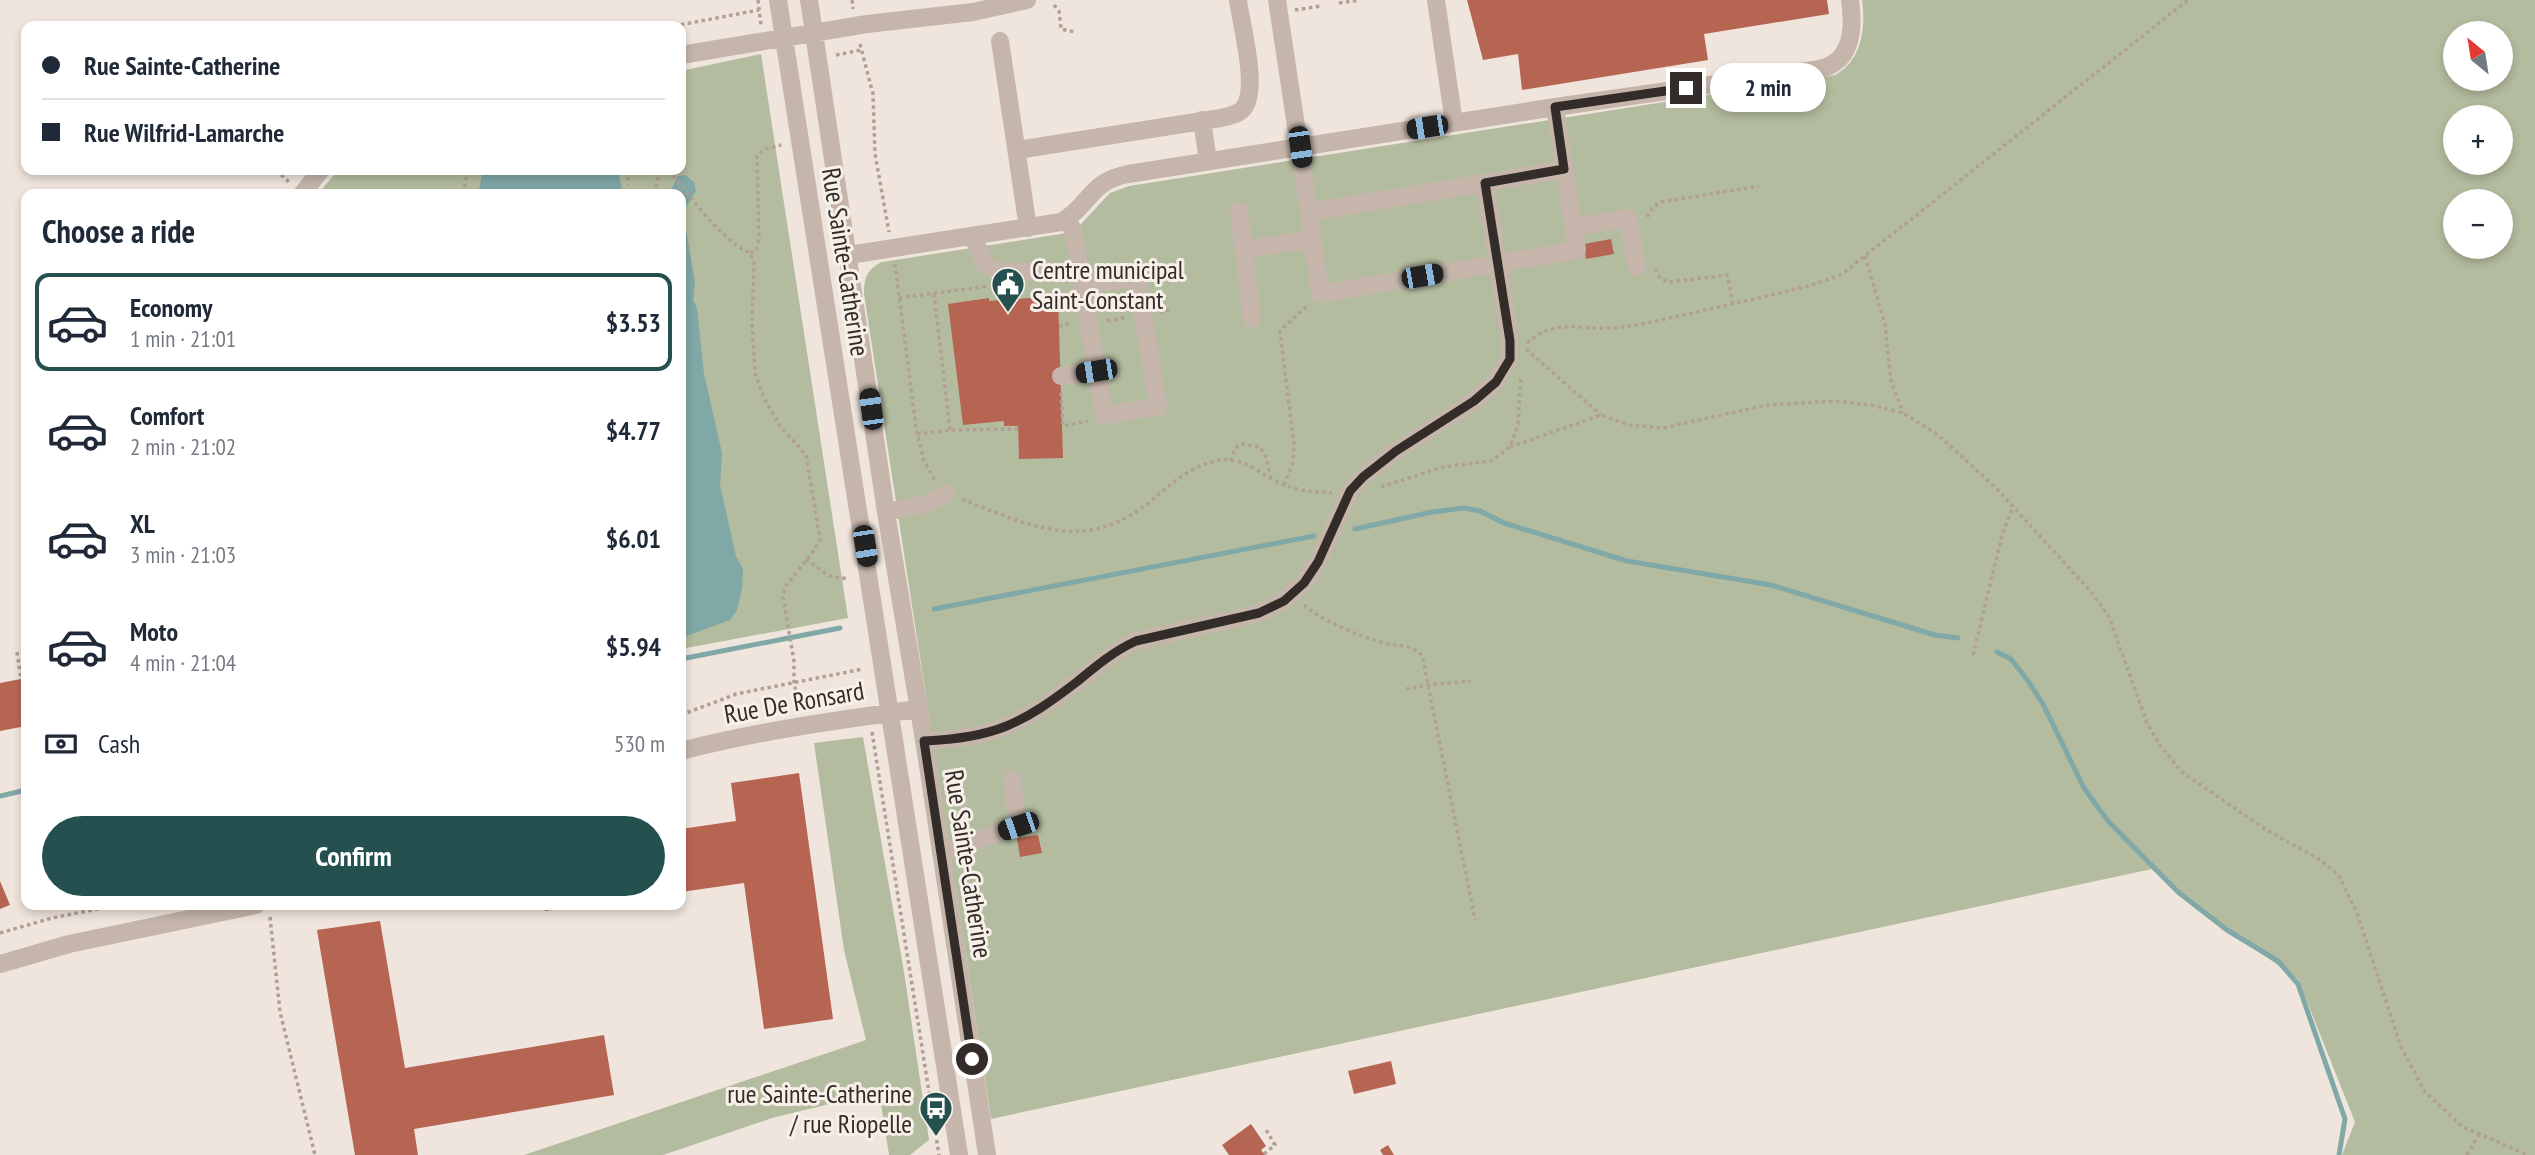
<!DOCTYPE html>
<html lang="en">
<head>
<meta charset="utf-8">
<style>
	body { margin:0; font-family:"PT Sans Narrow",sans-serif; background:#f6f6f7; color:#1f2937; height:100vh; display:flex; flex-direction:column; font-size:26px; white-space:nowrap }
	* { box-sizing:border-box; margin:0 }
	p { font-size:23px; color:#747a83 }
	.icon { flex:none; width:38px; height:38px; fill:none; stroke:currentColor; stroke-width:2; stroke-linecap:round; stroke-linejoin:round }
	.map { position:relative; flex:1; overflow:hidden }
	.sheet { position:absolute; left:21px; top:189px; width:665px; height:721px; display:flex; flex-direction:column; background:#fff; border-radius:14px; box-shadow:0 4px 10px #0003 }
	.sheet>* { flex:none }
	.top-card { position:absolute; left:21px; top:21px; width:665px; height:154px; border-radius:14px; box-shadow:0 4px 10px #0003; display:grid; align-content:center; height:154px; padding:0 21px; background:#fff }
	.needle { width:46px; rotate:330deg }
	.fabs { position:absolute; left:2443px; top:21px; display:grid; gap:14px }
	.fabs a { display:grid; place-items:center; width:70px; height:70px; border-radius:50%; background:#fff; box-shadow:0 4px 10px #0003; font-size:35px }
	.end { position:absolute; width:32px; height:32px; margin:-16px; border:9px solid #342c29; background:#fff; box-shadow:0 0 0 4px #fff }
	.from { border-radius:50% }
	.bubble { position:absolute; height:49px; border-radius:24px; background:#fff; box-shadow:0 4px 10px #0003; font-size:23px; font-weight:800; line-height:49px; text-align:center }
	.car { position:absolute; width:21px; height:42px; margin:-21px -10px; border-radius:9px; box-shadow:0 0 5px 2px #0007; background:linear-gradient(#222 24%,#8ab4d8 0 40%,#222 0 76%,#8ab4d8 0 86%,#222 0) }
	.top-card b { display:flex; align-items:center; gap:24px; height:66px; font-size:26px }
	.top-card b+b { border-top:2px solid #e0e1e3 }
	.top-card i { width:18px; height:18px; background:#1f2937 }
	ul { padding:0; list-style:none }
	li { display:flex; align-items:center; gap:21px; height:98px; margin:0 14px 10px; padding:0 7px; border:4px solid transparent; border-radius:14px }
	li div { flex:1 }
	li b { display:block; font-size:26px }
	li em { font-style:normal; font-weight:800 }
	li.selected { border-color:#245050 }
	li>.icon { width:63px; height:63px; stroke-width:1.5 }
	h2 { padding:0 21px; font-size:32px; line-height:84px }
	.pay { display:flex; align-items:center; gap:18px; height:77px; padding:0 21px; font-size:26px }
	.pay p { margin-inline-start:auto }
	.primary-button { display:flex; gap:14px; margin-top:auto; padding:14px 21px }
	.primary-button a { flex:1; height:80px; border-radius:42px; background:#245050; color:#fff; font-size:28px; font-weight:800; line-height:80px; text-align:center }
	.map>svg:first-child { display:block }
</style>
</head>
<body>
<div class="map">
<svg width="2535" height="1155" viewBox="0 0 2535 1155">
	<rect width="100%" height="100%" fill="#efe5dd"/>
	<!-- green -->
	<path fill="#b4bc9f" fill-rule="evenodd" d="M1862,0H2535V1155H2342L2355,1122L2298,979L2200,911L2152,869L991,1119L864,294C864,278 867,269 882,262L1067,233L1079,226L1110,193L1129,186L1835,75C1862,60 1866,28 1862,0ZM2455,33H2501V79H2455ZM2455,117H2501V163H2455ZM2455,201H2501V247H2455Z
		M761,54L848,618L681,649V194H318L338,170H681V71Z
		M863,737L904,972L929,1140L910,1155H889L879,1092L772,1118L663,1155H524L866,1040L844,950L814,743Z"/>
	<!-- water -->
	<path fill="#7fa8a7" d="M483,170H618L623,194H473L479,189Z
		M685,175L694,182L696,191L683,212L695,283L693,300L697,308L704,374L722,453L720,485L736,556L743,569L742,588L737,610L730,620L681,638V194H669L678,176Z"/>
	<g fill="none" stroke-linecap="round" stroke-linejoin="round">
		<!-- stream -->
		<path stroke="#7fa8a7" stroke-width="5" d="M1355,529L1432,512L1464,508L1480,511L1504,523L1627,561L1771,585L1935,635L1958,638
			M934,609L1314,536
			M1997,652L2011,659L2028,681L2043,704L2084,788L2108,821L2178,892L2227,930L2278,961L2298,984L2345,1119L2339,1155
			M681,659L840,628
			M0,796L26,790"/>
	</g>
	<!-- building -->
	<path fill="#b76553" d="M1467,0H1827L1829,14L1704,34L1708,60L1522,90L1518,54L1483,60Z
		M1611,239L1614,254L1586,259L1584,244Z
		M1058,296L1063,458L1019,459L1018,426H1004V421L963,425L948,304L989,298V301Z
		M26,678V726L0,731V683Z
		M799,773L833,1019L764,1029L744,883L681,892V829L736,821L731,783Z
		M1038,835L1042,853L1020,857L1017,838Z
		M0,881L10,905L0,909Z
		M544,905H577V906L545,911Z
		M380,921L405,1068L604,1035L614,1095L414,1129L418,1155H355L317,930Z
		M1391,1061L1396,1084L1354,1094L1348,1071Z
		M1251,1124L1266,1146L1261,1150L1265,1155H1229L1222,1145Z
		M1388,1145L1394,1155H1383L1380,1150Z"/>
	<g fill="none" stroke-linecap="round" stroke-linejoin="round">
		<!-- path -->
		<path stroke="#b19f95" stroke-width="3.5" stroke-dasharray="3.5 3.5" stroke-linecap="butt" d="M758,0L761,26
			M852,0L853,9
			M1339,3L1360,0
			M1054,5L1059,11L1061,29L1075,32
			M1295,10L1321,6
			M517,26L561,23L615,26
			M674,26L759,10
			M860,44L873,94L875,154L889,232
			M836,55L861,50
			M280,170L278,172L290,183
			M627,170L628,185
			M669,170C688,194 723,242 750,253L754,262L752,323L755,373L764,398L780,426L806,455L820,539L815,549L786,586L783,597L794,661V682L798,702
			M463,194L468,170
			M654,194L660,170
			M1647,217L1653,207L1661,202L1759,186
			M750,253L756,250L759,239L757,156L765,149L781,145
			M1865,256L1885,324L1891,381L1903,413
			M895,264L916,428L924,461L936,482
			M1655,269L1661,279L1669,282L1727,275L1733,303
			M934,294L950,430
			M899,298L988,286
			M1159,312L1169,310
			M1107,321L1127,317
			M1059,326L1071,323
			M1527,343C1555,315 1591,333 1624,327C1666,320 1708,309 1750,300C1781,292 1813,287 1842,274L2188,0
			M1526,349L1601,415
			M1061,393L1063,426L1088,421
			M917,434L950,430L1019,429
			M1510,447L1601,415L1629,425L1663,428L1767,405L1835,401L1871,405L1903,413L1938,435L1996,488L2092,593L2109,617L2147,723L2159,744L2182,772L2268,831L2319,859L2338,874L2357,913L2401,1047L2425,1092L2463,1127L2528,1155
			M1231,461L1235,448L1241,444L1260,447L1265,454L1271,478
			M1284,485L1293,462L1294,445L1280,331L1308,305
			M1381,487L1443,467L1491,461L1510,447L1518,424L1521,377
			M962,499C1029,526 1087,555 1152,500C1172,483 1193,464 1221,460C1245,457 1264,477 1284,485C1300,491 1316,492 1332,493
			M806,559L829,576L849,579
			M1304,605C1324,622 1355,634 1380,642C1395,647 1409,643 1422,655L1475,920
			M17,652L21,679
			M1973,655L2002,535L2013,507
			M1406,689L1428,685L1471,681
			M681,715L736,694L863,669
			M872,732L939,1155
			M270,917L280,1012L315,1155
			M0,933L52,918L118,905
			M1264,1154L1275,1145L1265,1128
			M2467,1155L2479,1134"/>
		<!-- minor -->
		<path stroke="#c5b5aa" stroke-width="18" d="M778,0L959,1155
			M809,0L886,512L925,746L987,1155
			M1436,0L1454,123
			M1000,41L1028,228
			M681,55L867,24L973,12L1027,0
			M1202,120L1208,161
			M1017,150L1221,118C1229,116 1241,114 1245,106C1258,85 1241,24 1238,0
			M1485,183L1564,169
			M302,194L321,170
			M1239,211L1252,319
			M1309,212L1320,294L1577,250L1555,107
			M1068,218L1074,235L1104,415L1158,407L1137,277L1082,286
			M1574,227L1628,218L1637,267
			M973,237L985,264L998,272L1080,271
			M1244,249L1313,239
			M849,255L1061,222C1092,204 1088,182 1128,174L1555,107L1820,69C1853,61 1854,28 1850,0
			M1061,376L1096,371
			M886,512L926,504L947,493
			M924,741C995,738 1022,724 1078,681C1096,666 1114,651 1136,641L1260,613L1284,601L1304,583L1318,562L1350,491L1363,477L1396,451L1474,401L1496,381L1509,359L1510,341L1485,183L1309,212L1277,0
			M681,751C758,731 838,720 918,709
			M941,853L1018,826L1012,779
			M0,964L69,944L256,905"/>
	</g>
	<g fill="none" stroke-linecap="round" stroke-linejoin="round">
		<!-- route -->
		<path stroke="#342c29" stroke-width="9" d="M972,1059L924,741C995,738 1022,724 1078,681C1096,666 1114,651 1136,641L1259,613L1284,601L1304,583L1318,562L1350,491L1363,477L1396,451L1474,401L1496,382L1510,359V341L1485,183L1564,169L1555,107L1686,88"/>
	</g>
	<!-- icons -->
	<defs>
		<symbol id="civic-pin" viewBox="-11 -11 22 30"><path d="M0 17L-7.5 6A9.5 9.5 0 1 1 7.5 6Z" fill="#245050" stroke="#f7f0e9"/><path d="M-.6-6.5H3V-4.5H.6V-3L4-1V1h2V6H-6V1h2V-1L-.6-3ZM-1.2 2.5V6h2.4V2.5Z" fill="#fff"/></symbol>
		<symbol id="bus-pin" viewBox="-11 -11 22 30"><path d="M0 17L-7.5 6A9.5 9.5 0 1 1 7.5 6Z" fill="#245050" stroke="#f7f0e9"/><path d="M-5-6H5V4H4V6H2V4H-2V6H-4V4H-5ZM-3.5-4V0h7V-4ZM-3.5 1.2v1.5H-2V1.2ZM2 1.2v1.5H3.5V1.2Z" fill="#fff"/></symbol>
	</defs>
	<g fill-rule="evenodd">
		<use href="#civic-pin" x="989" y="265" width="38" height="52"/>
		<use href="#bus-pin" x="917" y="1089" width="38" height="52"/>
	</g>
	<g text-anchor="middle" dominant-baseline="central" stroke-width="6" stroke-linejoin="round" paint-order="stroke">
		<!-- street labels -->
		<g font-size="26" fill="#342c29" stroke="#f7f0e9">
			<text transform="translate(846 262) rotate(81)">Rue Sainte-Catherine</text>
			<text transform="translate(794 702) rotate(-10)">Rue De Ronsard</text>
			<text transform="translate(969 864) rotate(81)">Rue Sainte-Catherine</text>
		</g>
		<!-- poi labels -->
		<g font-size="26" fill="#342c29" stroke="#f7f0e9" text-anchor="start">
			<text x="1032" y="269">Centre municipal<tspan x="1032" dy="30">Saint-Constant</tspan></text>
			<text x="912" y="1093" text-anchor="end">rue Sainte-Catherine<tspan x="912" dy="30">/ rue Riopelle</tspan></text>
		</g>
	</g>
</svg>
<div class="fabs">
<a><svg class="needle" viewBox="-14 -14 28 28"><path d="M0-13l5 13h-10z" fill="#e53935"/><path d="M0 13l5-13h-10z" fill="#747a83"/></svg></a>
<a>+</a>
<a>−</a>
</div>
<i class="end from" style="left:972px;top:1059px"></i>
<i class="end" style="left:1686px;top:88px"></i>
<div class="bubble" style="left:1710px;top:63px;width:116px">2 min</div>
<i class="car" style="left:1427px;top:127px;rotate:261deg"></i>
<i class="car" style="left:1300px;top:147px;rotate:172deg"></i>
<i class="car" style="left:1422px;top:276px;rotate:80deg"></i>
<i class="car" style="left:1096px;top:371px;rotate:261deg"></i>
<i class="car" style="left:871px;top:409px;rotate:352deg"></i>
<i class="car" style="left:865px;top:546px;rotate:171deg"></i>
<i class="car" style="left:1018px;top:826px;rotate:251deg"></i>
<div class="top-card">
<b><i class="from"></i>Rue Sainte-Catherine</b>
<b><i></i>Rue Wilfrid-Lamarche</b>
</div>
<section class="sheet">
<h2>Choose a ride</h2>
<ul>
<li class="selected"><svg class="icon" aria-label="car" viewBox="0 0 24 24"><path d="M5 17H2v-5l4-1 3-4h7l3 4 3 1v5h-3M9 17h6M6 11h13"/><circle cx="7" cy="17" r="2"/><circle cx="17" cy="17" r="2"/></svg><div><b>Economy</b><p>1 min · 21:01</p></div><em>$3.53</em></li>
<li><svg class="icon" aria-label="car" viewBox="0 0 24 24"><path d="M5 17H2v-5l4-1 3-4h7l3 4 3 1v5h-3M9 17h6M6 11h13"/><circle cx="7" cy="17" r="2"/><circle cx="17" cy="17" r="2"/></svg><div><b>Comfort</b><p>2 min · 21:02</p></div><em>$4.77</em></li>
<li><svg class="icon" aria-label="car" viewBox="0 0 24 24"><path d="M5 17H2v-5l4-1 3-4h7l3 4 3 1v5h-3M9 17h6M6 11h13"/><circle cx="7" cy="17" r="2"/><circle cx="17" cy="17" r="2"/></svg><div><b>XL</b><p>3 min · 21:03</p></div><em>$6.01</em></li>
<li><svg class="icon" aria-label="car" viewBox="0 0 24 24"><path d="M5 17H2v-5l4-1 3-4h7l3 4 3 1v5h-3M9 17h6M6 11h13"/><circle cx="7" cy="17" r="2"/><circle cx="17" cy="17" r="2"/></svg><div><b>Moto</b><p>4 min · 21:04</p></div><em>$5.94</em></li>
</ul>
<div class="pay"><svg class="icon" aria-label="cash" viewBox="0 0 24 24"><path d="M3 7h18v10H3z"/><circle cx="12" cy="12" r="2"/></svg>Cash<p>530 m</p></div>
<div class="primary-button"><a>Confirm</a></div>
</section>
</div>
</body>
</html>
